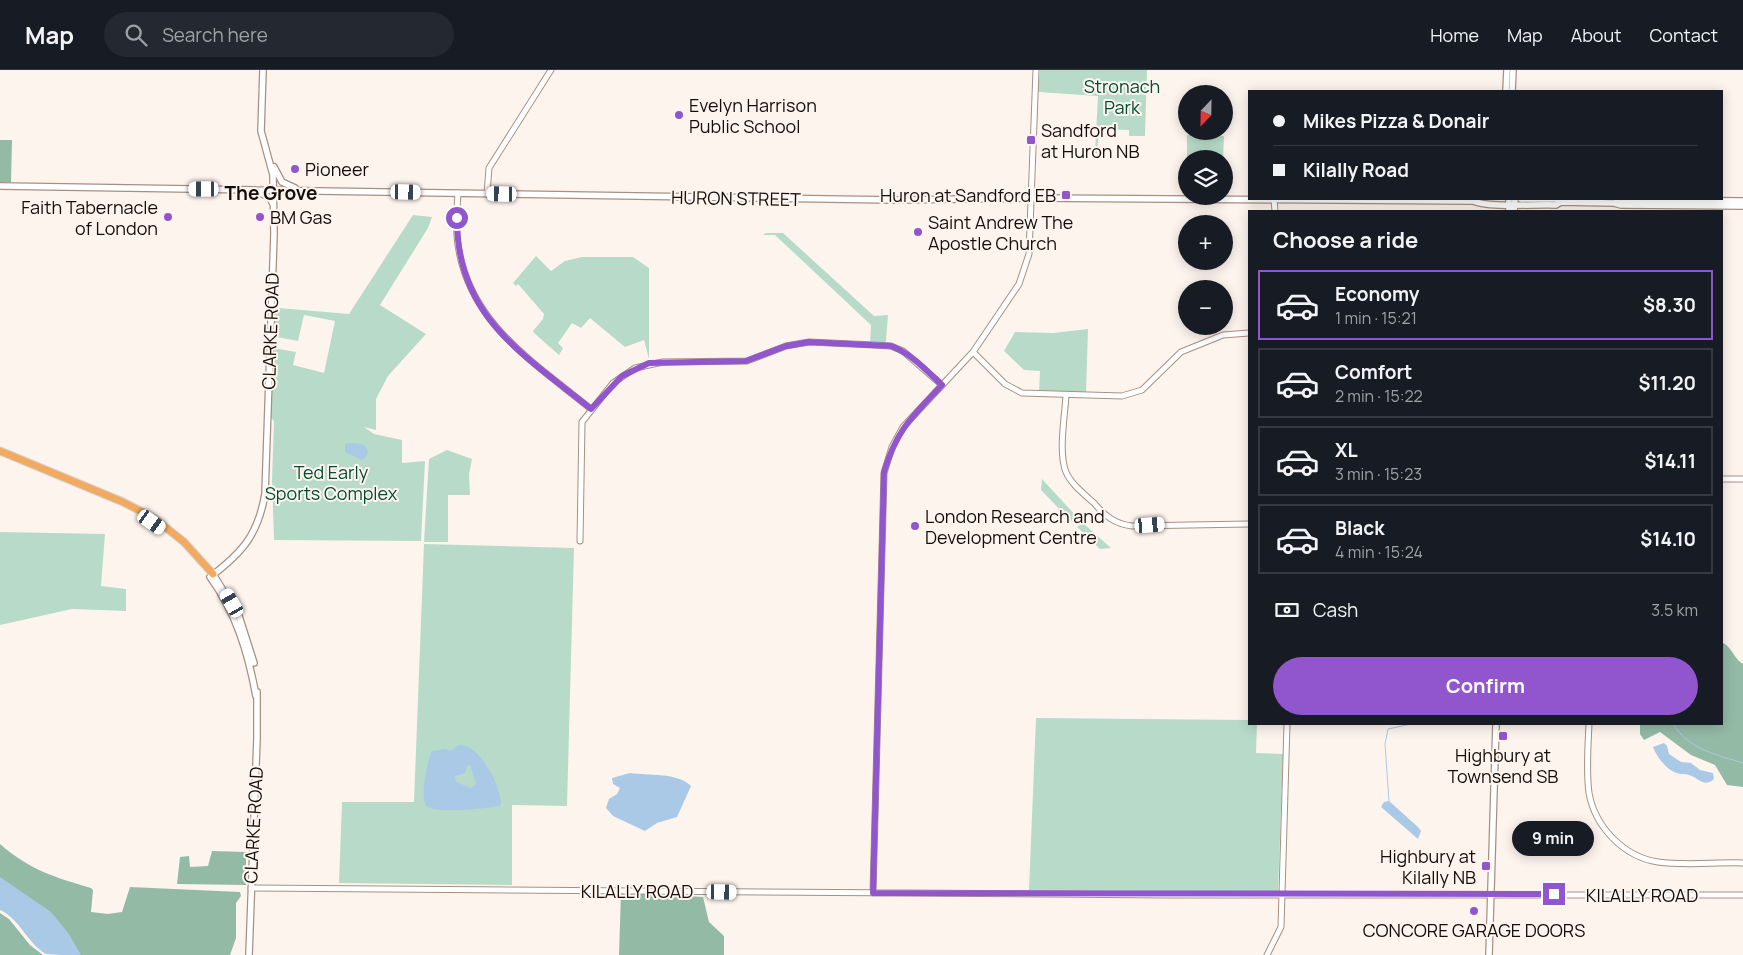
<!DOCTYPE html>
<html lang="en">
<head>
<meta charset="utf-8">
<style>
	body { margin:0; font-family:Manrope,sans-serif; background:#242831; color:#f1f3f6; height:100vh; display:flex; flex-direction:column; font-size:19px; white-space:nowrap }
	* { box-sizing:border-box; margin:0 }
	p { font-size:16px; color:#9ea1a6 }
	.icon { flex:none; width:28px; height:28px; fill:none; stroke:currentColor; stroke-width:2; stroke-linecap:round; stroke-linejoin:round }
	.map { position:relative; flex:1; overflow:hidden }
	.details { position:absolute; left:1248px; top:140px; width:475px; height:515px; display:flex; flex-direction:column; background:#171b24; border-radius:0px; box-shadow:0 2px 12px #0003 }
	.details>* { flex:none }
	.banner { position:absolute; left:1248px; top:20px; width:475px; height:110px; border-radius:0px; box-shadow:0 2px 12px #0003; display:grid; align-content:center; height:110px; padding:0 25px; background:#171b24 }
	.needle { width:32px; rotate:202deg }
	.controls { position:absolute; left:1178px; top:15px; display:grid; gap:10px }
	.controls a { display:grid; place-items:center; width:55px; height:55px; border-radius:50%; background:#171b24; box-shadow:0 2px 12px #0003; font-size:25px }
	.end { position:absolute; width:22px; height:22px; margin:-11px; border:6px solid #9156cd; background:#fff; box-shadow:0 0 0 2px #fff }
	.from { border-radius:50% }
	.bubble { position:absolute; height:35px; border-radius:18px; background:#171b24; box-shadow:0 2px 12px #0003; font-size:16px; font-weight:700; line-height:35px; text-align:center }
	.car { position:absolute; width:15px; height:30px; margin:-15px -8px; border-radius:6px; box-shadow:0 0 4px 1px #0007; background:linear-gradient(#fff 24%,#345 0 40%,#fff 0 76%,#345 0 86%,#fff 0) }
	.banner b { display:flex; align-items:center; gap:18px; height:48px; font-size:19px }
	.banner b+b { border-top:1px solid #363941 }
	.banner i { width:12px; height:12px; background:#f1f3f6 }
	ul { padding:0; list-style:none }
	li { display:flex; align-items:center; gap:15px; height:70px; margin:0 10px 8px; padding:0 15px; border:2px solid #363941; border-radius:0px }
	li div { flex:1 }
	li b { display:block; font-size:19px }
	li em { font-style:normal; font-weight:700 }
	li.current { border-color:#9156cd }
	li>.icon { width:45px; height:45px; stroke-width:1.5 }
	h2 { padding:0 25px; font-size:22px; line-height:60px }
	.pay { display:flex; align-items:center; gap:12px; height:55px; padding:0 25px; font-size:19px }
	.pay p { margin-inline-start:auto }
	.cta { display:flex; gap:10px; margin-top:auto; padding:10px 25px }
	.cta a { flex:1; height:58px; border-radius:30px; background:#9156cd; color:#fff; font-size:20px; font-weight:700; line-height:58px; text-align:center }
	header { display:flex; align-items:center; gap:30px; box-sizing:border-box; height:70px; padding:0 25px; background:#171b24; border-bottom:1px solid #363941 }
	header strong { font-size:24px }
	nav { display:flex; gap:28px; margin-inline-start:auto; font-size:18px }
	.search { width:350px; height:45px; background:#242831; display:flex; align-items:center; gap:12px; box-sizing:border-box; padding:0 18px; border-radius:28px; color:#9ea1a6; font-size:19px }
	.map>svg:first-child { display:block }
</style>
</head>
<body>
<header>
<strong>Map</strong>
<div class="search"><svg class="icon" aria-label="search" viewBox="0 0 24 24"><circle cx="10" cy="10" r="6"/><path d="M15 15l6 6"/></svg>Search here</div>
<nav><a>Home</a><a>Map</a><a>About</a><a>Contact</a></nav>
</header>
<div class="map">
<svg width="1743" height="885" viewBox="0 0 1743 885">
	<rect width="100%" height="100%" fill="#fef4ee"/>
	<!-- green -->
	<path fill="#b7dbc8" d="M1040,0H1147L1145,66H1129V60L1099,59L1097,83H1095L1098,26L1038,22Z
		M1187,65L1224,66L1223,89H1187Z
		M413,145L432,147L428,158L380,235L426,264L388,306L376,329V360L364,357L374,364L402,370V393L425,391L421,471L274,470L272,410L274,351L270,347L274,278L296,282L293,295L324,303L335,251L304,245L298,271L277,267L274,264L276,239L279,238L349,244Z
		M766,163H783L874,246L888,245L886,271L884,274L870,273L871,255L775,165H763Z
		M536,186L551,201L565,191L582,187H633L649,198V289L644,270L625,277L590,248L581,258L572,253L558,273L563,278L559,285L534,263L533,261L543,249L544,244L518,214L516,216L513,213Z
		M1088,259L1086,324L1039,322L1040,301L1024,300L1004,281L1015,262L1053,263Z
		M447,380L472,389L469,404L470,425H448V472H424L429,389Z
		M1042,409L1078,448L1071,451L1041,420Z
		M1083,453L1111,478L1100,479L1077,457Z
		M0,462L105,464L101,516L126,519V541L72,539L0,555Z
		M424,474L574,478L567,736L512,735V815L339,813L342,732H414Z
		M1036,648L1249,650V654H1257L1256,683L1283,684L1278,821L1029,820Z"/>
	<!-- forest -->
	<path fill="#92baa5" d="M0,70H12L11,112H0Z
		M1721,572C1732,576 1733,588 1743,594V717L1727,715L1715,695L1691,685L1660,662L1644,670L1640,664V654H1721Z
		M0,774C30,800 54,807 91,818L93,820L91,842L108,844L122,842L130,817L240,822L241,826L236,833V868L230,885H79L0,810Z
		M212,781L246,782V815L177,814L180,787L189,786L190,797L208,796Z
		M621,822L703,827L709,852L724,866V885H619Z
		M0,843L9,849L30,875L43,885H0Z"/>
	<!-- water -->
	<path fill="#aac9e6" fill-rule="evenodd" d="M352,373L364,375L368,380L367,386L362,390L345,382V374Z
		M1664,673L1667,676L1669,684L1681,692L1691,693L1700,700L1713,703L1714,709C1704,718 1699,708 1689,705C1687,704 1684,704 1681,704C1669,703 1657,688 1653,677Z
		M459,675C480,674 501,716 501,735C488,739 435,744 426,736C420,726 427,691 432,681L445,679L451,681ZM470,695L476,714L471,718L456,712L455,706L465,703L467,696Z
		M630,703C649,706 677,702 691,716L677,747L657,753L645,761L613,746L606,738L609,729L617,724L620,718L613,714L612,708Z
		M1389,731L1418,757L1421,761L1418,769L1381,737L1384,732Z
		M0,807L51,842L69,864L81,885C72,885 53,885 46,884C27,873 20,849 0,840Z"/>
	<g fill="none" stroke-linecap="round" stroke-linejoin="round">
		<!-- stream -->
		<path stroke="#aac9e6" stroke-width="1" d="M1673,654C1690,680 1714,684 1743,693
			M1389,731L1385,674L1388,659L1411,654"/>
		<defs>
			<path id="tertiary" d="M458,123C457,137 456,152 457,166C464,250 532,291 591,339
				M487,124L489,98L551,0
				M1274,130L1275,141
				M973,282L1005,314L1022,323L1122,326L1142,320L1181,282L1223,265L1249,263
				M1066,325C1065,346 1058,382 1066,402C1071,414 1084,424 1094,433C1105,446 1115,454 1132,456L1249,454
				M1721,409H1743
				M580,471L582,352L613,313L635,298L663,292L747,291L786,276L809,272L874,275L891,276L903,281L942,315
				M1589,654C1588,676 1586,701 1589,723C1595,757 1624,787 1658,792C1685,796 1716,792 1743,793
				M251,818L1168,825H1743
				M873,823L884,403L892,377L903,357L973,282L1019,214L1029,184L1036,0
				M1267,885L1281,857L1287,654"/>
			<path id="secondary" d="M1506,21L1507,0
				M1512,21L1513,0
				M274,97L282,112L295,118
				M0,116L894,130L1032,128L1473,131C1489,138 1536,134 1556,135L1561,132L1614,133L1621,135L1743,136
				M255,120L270,128L273,134
				M1509,129V141
				M1521,129H1556L1561,132
				M1614,133L1621,130L1743,131
				M1514,141L1515,129
				M213,504L239,546L254,593
				M256,626C248,582 236,543 210,507C242,483 258,465 265,424L274,164L273,105L261,61L263,0
				M249,885L257,668V622
				M1489,885L1496,654"/>
			<path id="trunk" d="M0,381L123,432L154,448L184,472L213,504"/>
		</defs>
		<!-- tertiary casing -->
		<use href="#tertiary" stroke="#a79082" stroke-width="7"/>
		<!-- secondary casing -->
		<use href="#secondary" stroke="#a79082" stroke-width="8"/>
		<!-- trunk casing -->
		<use href="#trunk" stroke="#d5d3d3" stroke-width="9"/>
		<!-- tertiary -->
		<use href="#tertiary" stroke="#fff" stroke-width="5"/>
		<!-- secondary -->
		<use href="#secondary" stroke="#fff" stroke-width="5.5"/>
		<!-- trunk -->
		<use href="#trunk" stroke="#f2aa60" stroke-width="7"/>
	</g>
	<g fill="none" stroke-linecap="round" stroke-linejoin="round">
		<!-- route -->
		<path stroke="#9156cd" stroke-width="6" d="M457,148C456,246 523,284 591,339L622,306L649,293L746,291L786,276L809,272L891,276C912,284 926,300 942,315C912,347 897,359 884,402L873,823L1554,824"/>
	</g>
	<!-- markers -->
	<g fill="#9156cd" stroke="#fef4ee" stroke-width="2">
		<circle cx="679" cy="45" r="5"/>
		<rect x="1026" y="65" width="10" height="10" rx="2.5"/>
		<circle cx="295" cy="99" r="5"/>
		<rect x="1061" y="120" width="10" height="10" rx="2.5"/>
		<circle cx="168" cy="147" r="5"/>
		<circle cx="260" cy="147" r="5"/>
		<circle cx="918" cy="162" r="5"/>
		<circle cx="915" cy="456" r="5"/>
		<rect x="1498" y="661" width="10" height="10" rx="2.5"/>
		<rect x="1481" y="791" width="10" height="10" rx="2.5"/>
		<circle cx="1474" cy="841" r="5"/>
	</g>
	<g text-anchor="middle" dominant-baseline="central" stroke-width="4" stroke-linejoin="round" paint-order="stroke">
		<!-- park labels -->
		<g font-size="18" fill="#004d33" stroke="#fef4ee">
			<text x="1122" y="16">Stronach<tspan x="1122" dy="21">Park</tspan></text>
			<text x="331" y="402">Ted Early<tspan x="331" dy="21">Sports Complex</tspan></text>
		</g>
		<!-- poi labels -->
		<g font-size="18" fill="#150d08" stroke="#fef4ee" text-anchor="start">
			<text x="689" y="35">Evelyn Harrison<tspan x="689" dy="21">Public School</tspan></text>
			<text x="1041" y="60">Sandford<tspan x="1041" dy="21">at Huron NB</tspan></text>
			<text x="305" y="99">Pioneer</text>
			<text x="1056" y="125" text-anchor="end">Huron at Sandford EB</text>
			<text x="158" y="137" text-anchor="end">Faith Tabernacle<tspan x="158" dy="21">of London</tspan></text>
			<text x="270" y="147">BM Gas</text>
			<text x="928" y="152">Saint Andrew The<tspan x="928" dy="21">Apostle Church</tspan></text>
			<text x="925" y="446">London Research and<tspan x="925" dy="21">Development Centre</tspan></text>
			<text x="1503" y="685" text-anchor="middle">Highbury at<tspan x="1503" dy="21">Townsend SB</tspan></text>
			<text x="1476" y="786" text-anchor="end">Highbury at<tspan x="1476" dy="21">Kilally NB</tspan></text>
			<text x="1474" y="860" text-anchor="middle">CONCORE GARAGE DOORS</text>
		</g>
		<!-- street labels -->
		<g font-size="18" fill="#150d08" stroke="#fef4ee">
			<text transform="translate(736 128) rotate(1)">HURON STREET</text>
			<text transform="translate(270 261) rotate(-88)">CLARKE ROAD</text>
			<text transform="translate(253 755) rotate(-87)">CLARKE ROAD</text>
			<text x="637" y="821">KILALLY ROAD</text>
			<text x="1642" y="825">KILALLY ROAD</text>
		</g>
		<!-- neighbourhood labels -->
		<g font-size="19" font-weight="bold" fill="#150d08" stroke="#fef4ee">
			<text x="271" y="123">The Grove</text>
		</g>
	</g>
</svg>
<div class="controls">
<a><svg class="needle" viewBox="-14 -14 28 28"><path d="M0-13l5 13h-10z" fill="#e53935"/><path d="M0 13l5-13h-10z" fill="#9ea1a6"/></svg></a>
<a><svg class="icon" aria-label="layers" viewBox="0 0 24 24"><path d="M12 4l9 5-9 5-9-5zM3 14l9 5 9-5"/></svg></a>
<a>+</a>
<a>−</a>
</div>
<i class="end from" style="left:457px;top:148px"></i>
<i class="end" style="left:1554px;top:824px"></i>
<div class="bubble" style="left:1512px;top:751px;width:82px">9 min</div>
<i class="car" style="left:204px;top:119px;rotate:270deg"></i>
<i class="car" style="left:406px;top:122px;rotate:91deg"></i>
<i class="car" style="left:502px;top:124px;rotate:271deg"></i>
<i class="car" style="left:152px;top:452px;rotate:125deg"></i>
<i class="car" style="left:1150px;top:455px;rotate:86deg"></i>
<i class="car" style="left:232px;top:533px;rotate:330deg"></i>
<i class="car" style="left:722px;top:822px;rotate:91deg"></i>
<div class="banner">
<b><i class="from"></i>Mikes Pizza &amp; Donair</b>
<b><i></i>Kilally Road</b>
</div>
<section class="details">
<h2>Choose a ride</h2>
<ul>
<li class="current"><svg class="icon" aria-label="car" viewBox="0 0 24 24"><path d="M5 17H2v-5l4-1 3-4h7l3 4 3 1v5h-3M9 17h6M6 11h13"/><circle cx="7" cy="17" r="2"/><circle cx="17" cy="17" r="2"/></svg><div><b>Economy</b><p>1 min · 15:21</p></div><em>$8.30</em></li>
<li><svg class="icon" aria-label="car" viewBox="0 0 24 24"><path d="M5 17H2v-5l4-1 3-4h7l3 4 3 1v5h-3M9 17h6M6 11h13"/><circle cx="7" cy="17" r="2"/><circle cx="17" cy="17" r="2"/></svg><div><b>Comfort</b><p>2 min · 15:22</p></div><em>$11.20</em></li>
<li><svg class="icon" aria-label="car" viewBox="0 0 24 24"><path d="M5 17H2v-5l4-1 3-4h7l3 4 3 1v5h-3M9 17h6M6 11h13"/><circle cx="7" cy="17" r="2"/><circle cx="17" cy="17" r="2"/></svg><div><b>XL</b><p>3 min · 15:23</p></div><em>$14.11</em></li>
<li><svg class="icon" aria-label="car" viewBox="0 0 24 24"><path d="M5 17H2v-5l4-1 3-4h7l3 4 3 1v5h-3M9 17h6M6 11h13"/><circle cx="7" cy="17" r="2"/><circle cx="17" cy="17" r="2"/></svg><div><b>Black</b><p>4 min · 15:24</p></div><em>$14.10</em></li>
</ul>
<div class="pay"><svg class="icon" aria-label="cash" viewBox="0 0 24 24"><path d="M3 7h18v10H3z"/><circle cx="12" cy="12" r="2"/></svg>Cash<p>3.5 km</p></div>
<div class="cta"><a>Confirm</a></div>
</section>
</div>
</body>
</html>
